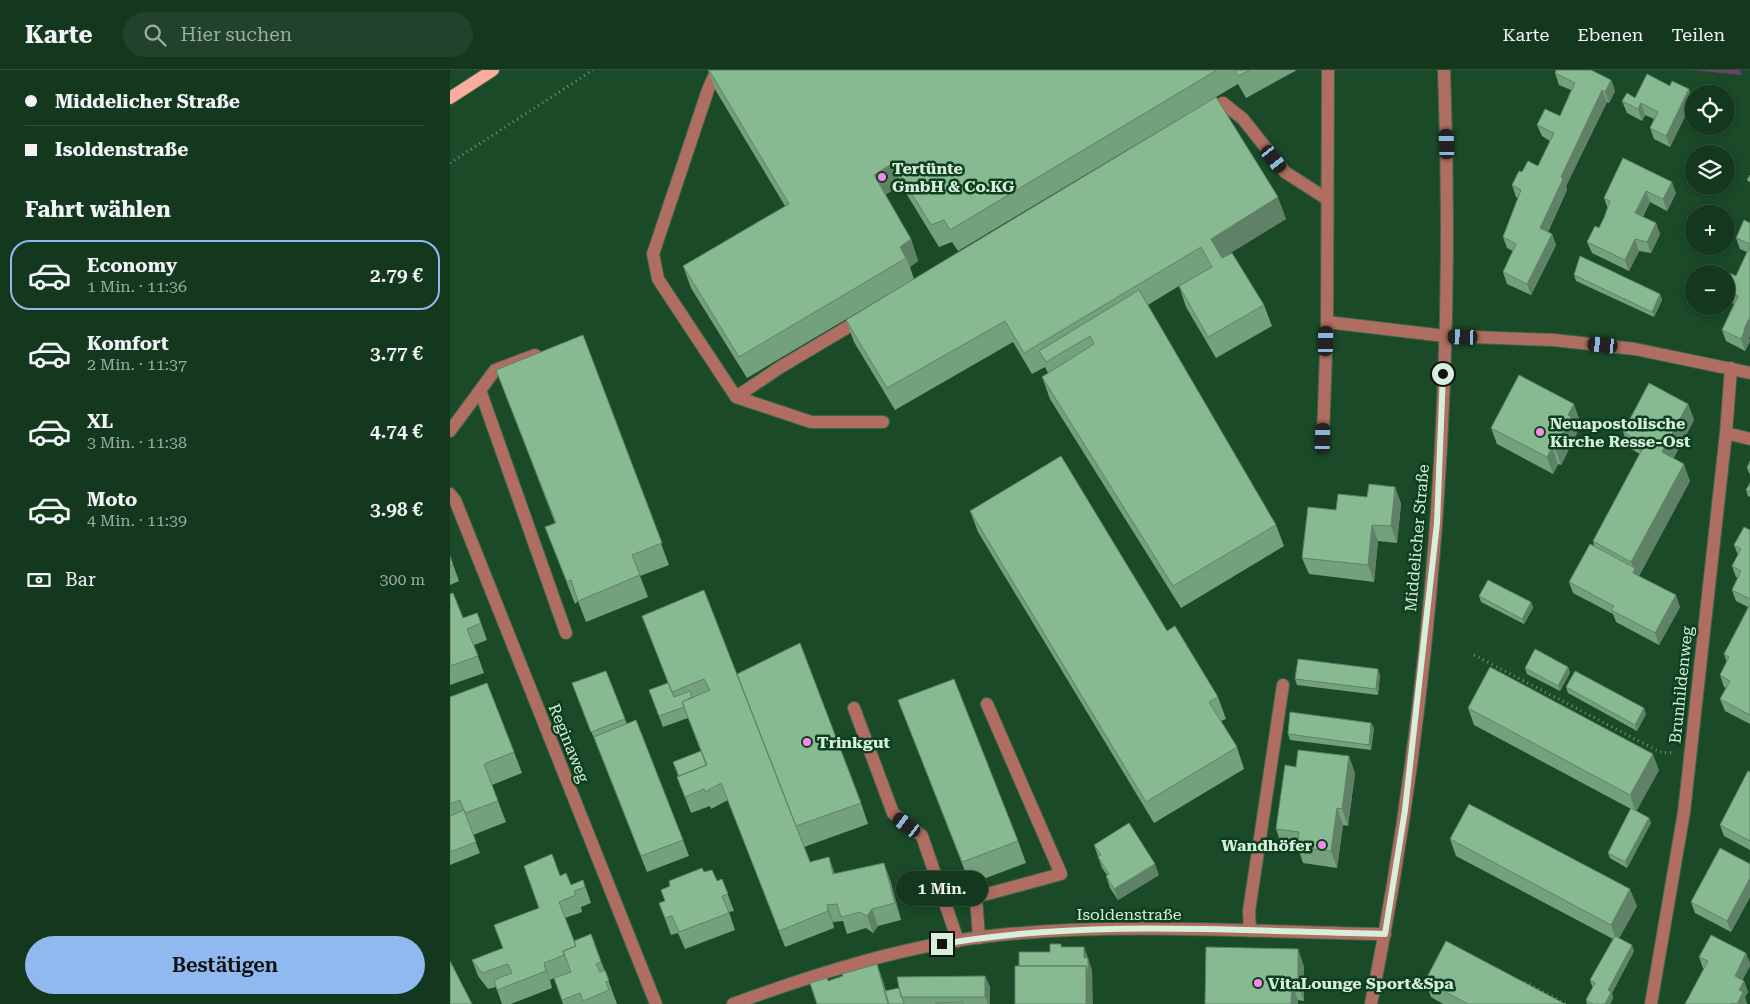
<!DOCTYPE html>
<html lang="de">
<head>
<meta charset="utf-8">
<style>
	body { margin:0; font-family:"Roboto Serif",serif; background:#21432b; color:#f1f3f6; height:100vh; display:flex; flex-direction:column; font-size:19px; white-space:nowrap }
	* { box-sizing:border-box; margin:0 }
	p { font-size:16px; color:#9daca4 }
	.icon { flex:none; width:28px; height:28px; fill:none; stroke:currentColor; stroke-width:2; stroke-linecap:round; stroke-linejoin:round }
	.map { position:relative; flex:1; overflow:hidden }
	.details { display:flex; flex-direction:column; background:#14381e; width:450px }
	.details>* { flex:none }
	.guide { display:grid; align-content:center; height:110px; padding:0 25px; background:#14381e }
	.fabs { position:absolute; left:1235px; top:15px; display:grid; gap:10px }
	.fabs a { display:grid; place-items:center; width:50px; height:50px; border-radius:50%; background:#14381e; box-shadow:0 2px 8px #0003,0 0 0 1px #33523c; font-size:25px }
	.end { position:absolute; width:22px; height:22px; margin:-11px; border:6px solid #d6efdb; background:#111; box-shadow:0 0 0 2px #111 }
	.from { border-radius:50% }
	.bubble { position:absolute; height:35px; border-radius:18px; background:#14381e; box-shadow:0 2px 8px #0003,0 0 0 1px #33523c; font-size:16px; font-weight:600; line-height:35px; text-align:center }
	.car { position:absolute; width:15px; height:30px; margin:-15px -8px; border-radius:6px; box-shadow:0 0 4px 1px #0007; background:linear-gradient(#222 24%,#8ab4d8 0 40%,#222 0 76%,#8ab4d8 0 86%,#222 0) }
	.guide b { display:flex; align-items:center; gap:18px; height:48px; font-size:19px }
	.guide b+b { border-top:1px solid #33523c }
	.guide i { width:12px; height:12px; background:#f1f3f6 }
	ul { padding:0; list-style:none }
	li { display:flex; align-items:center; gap:15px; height:70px; margin:0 10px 8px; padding:0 15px; border:2px solid transparent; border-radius:20px }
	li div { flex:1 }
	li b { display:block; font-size:19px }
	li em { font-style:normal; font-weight:600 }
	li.current { border-color:#90b9f0 }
	li>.icon { width:45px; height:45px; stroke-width:1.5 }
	h2 { padding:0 25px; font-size:22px; line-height:60px }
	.pay { display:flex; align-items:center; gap:12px; height:55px; padding:0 25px; font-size:19px }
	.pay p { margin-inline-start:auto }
	.button { display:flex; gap:10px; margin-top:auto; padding:10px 25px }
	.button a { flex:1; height:58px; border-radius:30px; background:#90b9f0; color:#111; font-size:20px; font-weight:600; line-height:58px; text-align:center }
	header { display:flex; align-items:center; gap:30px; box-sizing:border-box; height:70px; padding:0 25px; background:#14381e; border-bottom:1px solid #33523c }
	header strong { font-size:24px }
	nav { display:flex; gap:28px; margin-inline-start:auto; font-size:18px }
	.search { width:350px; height:45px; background:#21432b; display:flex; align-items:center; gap:12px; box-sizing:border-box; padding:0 18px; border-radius:28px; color:#9daca4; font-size:19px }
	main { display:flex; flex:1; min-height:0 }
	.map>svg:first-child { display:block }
</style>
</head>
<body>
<header>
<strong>Karte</strong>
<div class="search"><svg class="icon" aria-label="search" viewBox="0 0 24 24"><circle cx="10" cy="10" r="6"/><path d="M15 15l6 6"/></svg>Hier suchen</div>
<nav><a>Karte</a><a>Ebenen</a><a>Teilen</a></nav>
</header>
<main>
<section class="details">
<div class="guide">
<b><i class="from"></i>Middelicher Straße</b>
<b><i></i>Isoldenstraße</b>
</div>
<h2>Fahrt wählen</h2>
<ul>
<li class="current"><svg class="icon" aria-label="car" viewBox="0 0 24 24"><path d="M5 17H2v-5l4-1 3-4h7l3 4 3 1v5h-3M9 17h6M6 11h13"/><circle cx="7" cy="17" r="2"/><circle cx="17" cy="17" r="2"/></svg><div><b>Economy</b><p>1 Min. · 11:36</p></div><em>2.79 €</em></li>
<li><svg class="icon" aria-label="car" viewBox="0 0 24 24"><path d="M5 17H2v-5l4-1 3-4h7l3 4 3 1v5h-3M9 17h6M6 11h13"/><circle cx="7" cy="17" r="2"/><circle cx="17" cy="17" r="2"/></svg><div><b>Komfort</b><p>2 Min. · 11:37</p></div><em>3.77 €</em></li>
<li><svg class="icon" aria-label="car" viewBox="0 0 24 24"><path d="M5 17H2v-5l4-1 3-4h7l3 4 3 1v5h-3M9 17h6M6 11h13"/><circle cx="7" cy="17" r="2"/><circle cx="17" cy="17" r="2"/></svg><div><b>XL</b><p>3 Min. · 11:38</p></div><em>4.74 €</em></li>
<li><svg class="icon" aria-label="car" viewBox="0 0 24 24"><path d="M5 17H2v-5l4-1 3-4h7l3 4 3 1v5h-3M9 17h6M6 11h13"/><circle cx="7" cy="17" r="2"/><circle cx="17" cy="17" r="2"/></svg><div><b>Moto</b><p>4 Min. · 11:39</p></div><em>3.98 €</em></li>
</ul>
<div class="pay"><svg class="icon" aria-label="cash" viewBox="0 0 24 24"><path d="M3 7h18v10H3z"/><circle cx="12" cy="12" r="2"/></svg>Bar<p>300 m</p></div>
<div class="button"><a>Bestätigen</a></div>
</section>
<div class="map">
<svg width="1300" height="934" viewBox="0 0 1300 934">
	<rect width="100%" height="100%" fill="#1a4a28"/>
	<!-- green -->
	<path fill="#6b3f66" d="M1240,0H1290L1292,5Z"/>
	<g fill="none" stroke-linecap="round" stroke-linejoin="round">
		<defs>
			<path id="minor" d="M274,0L264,6L258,20L203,184L208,209L286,327L361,352H433
				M878,0L877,252L995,266L1104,270L1185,279L1300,303
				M756,42L773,33L793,49L835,102L877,129
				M30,320L116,563
				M286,327L329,298L413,248
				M0,361L45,300L85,285
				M1276,363L1300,369
				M873,368L877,252
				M0,424L5,430L206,934
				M404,638L443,743L472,766L508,871
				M800,861L799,841L833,615
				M529,868L526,827L611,804L537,634
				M283,934C368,903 459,874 549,865C677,852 807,862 935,864
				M921,934C982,630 1006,310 994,0
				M1201,934L1234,742L1276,363L1281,298"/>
			<path id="major" d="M0,28L43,0"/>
		</defs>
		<!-- minor casing -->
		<use href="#minor" stroke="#3c6848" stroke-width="14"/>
		<!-- major casing -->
		<use href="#major" stroke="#3c6848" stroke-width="14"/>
		<!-- path -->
		<path stroke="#71967a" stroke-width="3" stroke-dasharray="1 4" stroke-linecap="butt" d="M0,93L143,0
			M1024,585L1210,682L1224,683
			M1075,912L1116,934"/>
		<!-- minor -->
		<use href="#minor" stroke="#b06d61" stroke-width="12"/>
		<!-- major -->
		<use href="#major" stroke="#fdab9c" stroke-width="12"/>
	</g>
	<!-- wall -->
	<path fill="#75a07e" d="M258,0H847L796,28L788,14L766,27L836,149L772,188L814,235L822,256L766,288L736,237L729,216L698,235L826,455L834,476L731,538L600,329L592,307L598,303L595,297L582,304L563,272L445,340L404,272L396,250L737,44L508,181L502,172L489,177L451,115L435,125L461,169L468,191L460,197L464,209L297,308L241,218L233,196L335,136L266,21Z
		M1105,3L1161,10L1165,21L1159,33L1157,32L1116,116L1117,120L1098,162L1102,164L1106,175L1081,225L1057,214L1053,202L1063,181L1057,178L1053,167L1068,128L1066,127L1062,115L1072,102L1088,96L1100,71L1092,66L1087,55L1110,46L1121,20L1109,15Z
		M1220,16L1239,19L1243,30L1220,77L1204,69L1200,58L1204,49L1195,45L1192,51L1177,43L1172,31Z
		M1173,88L1226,123L1217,141L1200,132L1193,147L1206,153L1210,164L1201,183L1189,181L1179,201L1142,183L1137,172L1149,158L1158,139L1154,128Z
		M1300,153V266L1299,268L1300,271L1295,281L1276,271L1272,260L1284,234L1276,230V204L1286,206L1297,182L1290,179L1286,168Z
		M1124,205L1210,224L1212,230L1204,247L1126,211Z
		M133,265L219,495L190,506L198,527L136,552L128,531L125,534L95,457L105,453L46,300Z
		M1238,334L1244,350L1223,389L1240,411L1189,506L1230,537L1209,575L1166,552L1163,544L1123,523L1119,512L1144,476L1143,471L1190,384L1179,378L1173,362Z
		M1130,351L1126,359L1127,363L1111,395L1108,394L1103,404L1047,374L1041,358Z
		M1300,391V404L1299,403L1297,398Z
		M945,417L951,434L947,473L928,471L924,512L859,504L852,488L917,427Z
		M1296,420L1300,422V427L1298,426Z
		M520,441L717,561L768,627L776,649L771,651L787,677L794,699L704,753L528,462Z
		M1300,460V654L1275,641L1270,629L1276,618L1274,617L1270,605L1277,593L1274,584L1298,537L1286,531L1282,520L1288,508L1286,507L1282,496L1288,485L1284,475Z
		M0,486L9,511L0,515Z
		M0,524L13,548L31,553L37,570L24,575L34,603L0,615Z
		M1029,526L1081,532L1083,538L1074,554L1031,532Z
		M192,546L289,610L411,733L418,754L354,777L360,792L385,804L440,809L451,850L428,856L423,863L416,858L397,864L393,851L383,852L384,858L335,877L278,730L261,739L260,736L241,743L227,707L228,706L223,692L251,682L238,648L213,657L199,620L218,613Z
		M1118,597L1120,603L1110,621L1077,604L1075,598Z
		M156,601L177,654L233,770L239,786L197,802L122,613Z
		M930,605L928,625L847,615L845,609Z
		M1116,617L1196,644L1187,661L1118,623Z
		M0,627L64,682L72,703L42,715L56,752L23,765L30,783L0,795Z
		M448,630L568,771L576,793L520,814Z
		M1018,638L1209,700L1186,741L1199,748L1201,753L1177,798L1160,788L1158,783L1181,739L1024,655Z
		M924,658L921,680L840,670L838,664Z
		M1300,702V780L1274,766L1270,755Z
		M905,703L898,756L893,755L887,798L853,793L848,778L832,776L826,759Z
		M1000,769L1187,836L1169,868L1184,881L1162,923L1163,928L1160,934H1137L1136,930L1143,917L1142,916L1140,910L1163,869L1006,786Z
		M644,775L709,805L668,830L660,818L656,806L657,805L652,798Z
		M1300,794V827L1281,862L1245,843L1241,832Z
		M254,802L267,811L272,809L284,841L279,842L285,860L235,879L228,863L221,865L209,833L215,831Z
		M133,810L139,827L141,833L131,837L132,842L115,848L126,876L141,864L167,934H113L104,908L100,910L102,918L61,934H52L46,917L38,919L28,906L22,890L53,879L89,838L121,815Z
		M1249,887L1300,893V896L1292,910L1294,911L1298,922L1295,927L1297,934H1235L1254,899L1253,898Z
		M427,894L436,921L535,906L540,917V934H367L378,911Z
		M854,896V931L848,930V934H755Z
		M975,911L1115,934H993L981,927Z"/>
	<!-- shaded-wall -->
	<path fill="#5f8266" d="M1161,10L1165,21L1159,33L1155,22Z
		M1239,19L1243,30L1220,77L1216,66Z
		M1152,20L1157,32L1116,116L1117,120L1094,169L1090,158L1111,107Z
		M1191,33L1195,45L1192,51L1188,39Z
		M443,93L451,115L431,127L424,105Z
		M1222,112L1226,123L1217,141L1213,129Z
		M1196,121L1200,132L1189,154L1185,143Z
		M828,127L836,149L769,190L761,169Z
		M1206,153L1210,164L1201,183L1197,172Z
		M1102,164L1106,175L1081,225L1077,214Z
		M461,169L468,191L460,197L456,188L450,177Z
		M1185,169L1189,181L1179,201L1175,190Z
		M1210,224L1212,230L1204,247L1202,242Z
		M1300,247V266L1299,268L1300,271L1295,281L1291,269L1294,259Z
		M1124,334L1130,351L1126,359L1127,363L1111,395L1105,378L1118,345Z
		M1238,334L1244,350L1218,399L1212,382Z
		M1102,377L1108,394L1103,404L1097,387Z
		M1234,394L1240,411L1188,507L1183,503L1184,500L1181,492Z
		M945,417L951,434L947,473L941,456Z
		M922,455L928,471L924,512L918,495Z
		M1226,525L1230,537L1209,575L1205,563Z
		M1081,532L1083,538L1074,554L1072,549Z
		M1118,597L1120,603L1110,621L1108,616Z
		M928,599L930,605L928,625L926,619Z
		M1194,638L1196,644L1187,661L1185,655Z
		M921,653L924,658L921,680L919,675Z
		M1203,684L1209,700L1186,742L1180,725Z
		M899,686L905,703L898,756L892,739Z
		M887,738L893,755L887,798L881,781Z
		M1199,748L1201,753L1177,798L1175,792Z
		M379,787L385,804H383Z
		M434,793L440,809L451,850L445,833Z
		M705,794L709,805L668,830L664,819Z
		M1300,808V827L1281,862L1277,851Z
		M1180,819L1187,836L1167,872L1161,855Z
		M377,835L383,852L384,858L378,841Z
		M422,839L428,856L423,863L417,846Z
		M1182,875L1184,881L1162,923L1163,928L1160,934H1155L1158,920Z
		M634,877L638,888V900L634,888Z
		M848,879L854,896V931L848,914Z
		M1296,883L1300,893V896L1289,917L1285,906Z
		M638,888L642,900L643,934H636V896Z
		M94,893L100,910L102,918L96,901Z
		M427,894L433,911L439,934H438Z
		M535,906L540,917V934H538L535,927Z
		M1294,911L1298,922L1295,927L1297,934H1287L1289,920Z
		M842,914L848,930V934H841Z"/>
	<!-- building -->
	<path fill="#88ba92" stroke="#5f8266" d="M259,0H767L500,160L494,150L481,155L443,93L424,105L461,169L450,177L456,188L289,287L233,196L339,134Z
		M785,0H800L788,6Z
		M1106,0H1141L1161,10L1155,22L1152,20L1111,107L1113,109L1090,158L1102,164L1077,214L1053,202L1066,174L1053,167L1071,120L1062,115L1069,101L1072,102L1078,91L1088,96L1104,63L1087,55L1095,39L1110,46L1125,13L1105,3Z
		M1197,4L1220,16L1222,11L1239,19L1216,66L1200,58L1208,42L1191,33L1188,39L1172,31L1177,23L1185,28Z
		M766,27L828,127L761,169L772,188L782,183L814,235L758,267L729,216L762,197L751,177L574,283L555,251L437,318L396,250Z
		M1173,88L1222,112L1213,129L1196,121L1185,143L1206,153L1197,172L1185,169L1175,190L1137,172L1145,156L1149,158L1154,148L1160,131L1154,128Z
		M1300,105V112L1297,110Z
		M1294,150L1300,153V174L1286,168Z
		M1300,176V247L1294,259H1295L1291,269L1272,260L1288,226L1276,221V204H1271L1272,200L1286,206Z
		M1130,186L1210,224L1202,242L1124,205Z
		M689,220L826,455L723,516L592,307L644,274L640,266L596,292L589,281Z
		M133,265L212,473L182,485L190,505L128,531L121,510L117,512L95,457L106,453L46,300Z
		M1069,305L1124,334L1118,345L1121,346L1105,378L1102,377L1097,387L1041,358Z
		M1199,313L1238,334L1212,382L1234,394L1181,492L1143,471L1195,374L1173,362Z
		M611,386L717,561L725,556L768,627L759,632L787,677L696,732L520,441Z
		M1300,391V400L1297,398Z
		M1300,413V422L1296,420Z
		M919,414L945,417L941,456L922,455L918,495L852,488L858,437L886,440L888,424L917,427Z
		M1294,457L1300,460V529L1282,520L1291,501L1282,496L1291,479L1284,475Z
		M1140,474L1185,498L1183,503L1226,525L1205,563L1161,540L1164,536L1119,512Z
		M0,486L3,495L0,496Z
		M1038,510L1081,532L1072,549L1029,526Z
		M254,520L360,792L379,787L383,804L434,793L445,833L422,839L417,846L410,842L391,847L387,834L377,835L378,841L329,861L271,713L255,722L254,719L235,727L227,707L257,695L232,632L260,620L254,609L222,622L192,546Z
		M3,523L13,548L27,543L31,553L17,559L28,586L0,596V524Z
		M1300,535V645L1270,629L1280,611L1270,605L1279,587L1274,584Z
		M350,573L411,733L346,756L287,604Z
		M1085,579L1118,597L1108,616L1075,598Z
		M848,589L928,599L926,619L845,609Z
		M1040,597L1203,684L1180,725L1018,638Z
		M156,601L175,649L141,662L122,613Z
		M1125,601L1194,638L1185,655L1116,617Z
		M504,609L568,771L512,792L448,630Z
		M37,613L64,682L34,694L48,731L15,743L10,730L0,734V627Z
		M218,613L224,627L240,621L242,627L232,632L234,637L209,646L199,620Z
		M840,642L921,653L919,675L838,664Z
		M186,650L233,770L191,786L144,667Z
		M848,680L899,686L892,739L887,738L881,781L847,777L849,762L826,759L835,695L846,697Z
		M251,681L256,695L229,706L223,692Z
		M1298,701L1300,702V771L1270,755Z
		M1019,734L1180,819L1161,855L1000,769Z
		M1181,738L1199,748L1175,792L1158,783Z
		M14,740L26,772L0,782V746Z
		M679,753L705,794L664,819L656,806L659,804L648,787L651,785L644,775Z
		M1270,778L1300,794V808L1277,851L1241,832Z
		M102,784L110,806L116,803L121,815L133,810L135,817L124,821L126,825L109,832L126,876L113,881L114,885L94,893L96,901L47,920L44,910L62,903L58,894L32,903L22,890L53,878L44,855L89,838L74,796Z
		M252,798L254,802L262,800L267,811L272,809L278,824L272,826L279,843L229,862L222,846L215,848L209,833L215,831L211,820L220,816L219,811Z
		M141,864L151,892L146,894L150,902L155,900L159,911L156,912L159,920L133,931L130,923L112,930L104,908L121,902L113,881L126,876L124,871Z
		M1261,865L1296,883L1285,906L1294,911L1289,920L1293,922L1287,934L1282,933L1281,934H1235L1258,891L1249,887Z
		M1165,866L1182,875L1158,920L1161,922L1155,934H1143L1136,930L1145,913L1140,910Z
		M996,871L1115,934H1018L975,911Z
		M600,874H611V877H634V888H638V903L636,896H569V882H600Z
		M756,877L848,879V914H842L841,934H755Z
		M0,891L22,934H0Z
		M427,894L438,934H367L360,913L377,908L378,911L393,906L392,904Z
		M565,896H636V934H565Z
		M535,906V927H451L447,907Z
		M449,918L454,934H439L435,921Z
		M513,932V934H486V933Z"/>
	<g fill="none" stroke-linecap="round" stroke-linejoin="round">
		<!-- route -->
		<path stroke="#d6efdb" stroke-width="6" d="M492,874C638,849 788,861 935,864L955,740L987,453L993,304"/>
	</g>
	<!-- markers -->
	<g fill="#f788ec" stroke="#0d3f1e" stroke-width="2">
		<circle cx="432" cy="107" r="5"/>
		<circle cx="1090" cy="362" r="5"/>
		<circle cx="357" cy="672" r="5"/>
		<circle cx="872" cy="775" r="5"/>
		<circle cx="808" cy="913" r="5"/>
	</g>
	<g text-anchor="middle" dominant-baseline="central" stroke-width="5" stroke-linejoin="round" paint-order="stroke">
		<!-- poi labels -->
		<g font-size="16" font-weight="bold" fill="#d6efdb" stroke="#0d3f1e" text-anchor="start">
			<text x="442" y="98">Tertünte<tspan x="442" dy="18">GmbH &amp; Co.KG</tspan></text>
			<text x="1100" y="353">Neuapostolische<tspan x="1100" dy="18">Kirche Resse-Ost</tspan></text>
			<text x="367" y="672">Trinkgut</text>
			<text x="862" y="775" text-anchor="end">Wandhöfer</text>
			<text x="818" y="913">VitaLounge Sport&amp;Spa</text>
		</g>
		<!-- street labels -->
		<g font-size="16" fill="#d6efdb" stroke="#0d3f1e">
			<text transform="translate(967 468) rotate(-85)">Middelicher Straße</text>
			<text transform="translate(1231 615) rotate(-84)">Brunhildenweg</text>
			<text transform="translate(119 673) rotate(68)">Reginaweg</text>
			<text x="679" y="844">Isoldenstraße</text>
		</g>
	</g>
</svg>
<div class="fabs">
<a><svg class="icon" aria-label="locate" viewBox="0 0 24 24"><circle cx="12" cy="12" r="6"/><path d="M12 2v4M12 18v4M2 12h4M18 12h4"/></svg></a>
<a><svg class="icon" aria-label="layers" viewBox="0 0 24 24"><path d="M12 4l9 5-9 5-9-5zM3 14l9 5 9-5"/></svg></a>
<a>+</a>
<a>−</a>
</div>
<i class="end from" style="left:993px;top:304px"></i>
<i class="end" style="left:492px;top:874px"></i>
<div class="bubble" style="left:446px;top:801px;width:92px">1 Min.</div>
<i class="car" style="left:997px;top:74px;rotate:358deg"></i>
<i class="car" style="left:824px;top:89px;rotate:142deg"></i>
<i class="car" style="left:1013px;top:267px;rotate:272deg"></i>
<i class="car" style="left:876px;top:271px;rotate:1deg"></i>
<i class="car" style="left:1153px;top:275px;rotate:276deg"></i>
<i class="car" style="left:873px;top:368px;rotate:2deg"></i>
<i class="car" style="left:457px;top:755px;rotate:307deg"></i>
</div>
</main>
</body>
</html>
